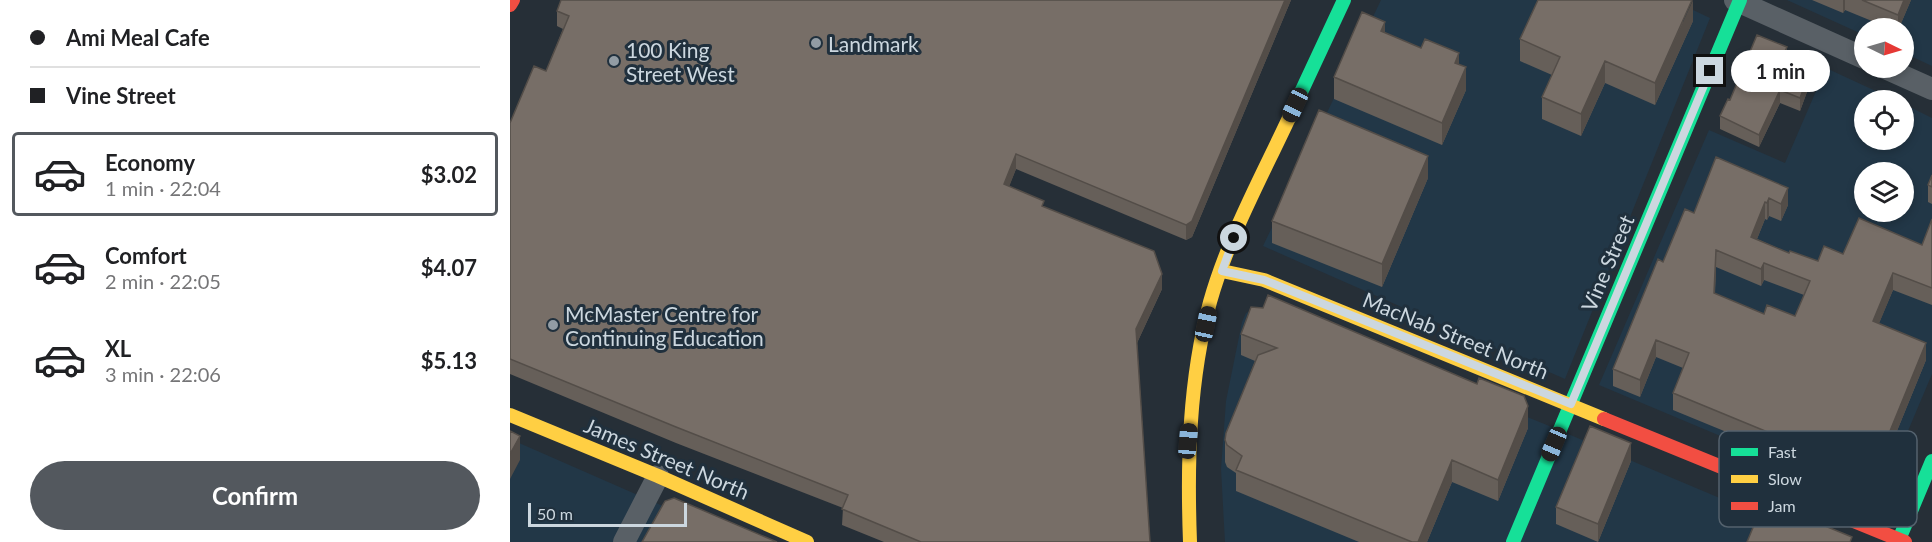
<!DOCTYPE html>
<html lang="en">
<head>
<meta charset="utf-8">
<style>
	body { margin:0; font-family:Lato,sans-serif; background:#f6f6f6; color:#202124; height:100vh; display:flex; flex-direction:column; font-size:22px; white-space:nowrap }
	* { box-sizing:border-box; margin:0 }
	p { font-size:20px; color:#757577 }
	.icon { flex:none; width:33px; height:33px; fill:none; stroke:currentColor; stroke-width:2; stroke-linecap:round; stroke-linejoin:round }
	.map { position:relative; flex:1; overflow:hidden }
	.drawer { display:flex; flex-direction:column; background:#fff; width:510px }
	.drawer>* { flex:none }
	.top-card { display:grid; align-content:center; height:132px; padding:0 30px; background:#fff }
	.needle { width:39px; rotate:95deg }
	.tools { position:absolute; left:1344px; top:18px; display:grid; gap:12px }
	.tools a { display:grid; place-items:center; width:60px; height:60px; border-radius:50%; background:#fff; box-shadow:0 3px 9px #0003; font-size:30px }
	.scale { position:absolute; left:18px; bottom:15px; width:159px; box-sizing:border-box; padding-left:6px; border:3px solid #ccd7df; border-top:0; font-size:16px; line-height:21px; white-space:nowrap; color:#ccd7df; -webkit-text-stroke:4px #20303d; paint-order:stroke }
	.end { position:absolute; width:27px; height:27px; margin:-14px; border:8px solid #ccd7df; background:#111; box-shadow:0 0 0 3px #111 }
	.from { border-radius:50% }
	.bubble { position:absolute; height:42px; border-radius:21px; background:#fff; box-shadow:0 3px 9px #0003; font-size:20px; font-weight:700; line-height:42px; text-align:center }
	.car { position:absolute; width:18px; height:36px; margin:-18px -9px; border-radius:8px; box-shadow:0 0 4px 2px #0007; background:linear-gradient(#222 24%,#8ab4d8 0 40%,#222 0 76%,#8ab4d8 0 86%,#222 0) }
	.top-card b { display:flex; align-items:center; gap:21px; height:57px; font-size:22px }
	.top-card b+b { border-top:2px solid #e0e0e0 }
	.top-card i { width:15px; height:15px; background:#202124 }
	ul { padding:0; list-style:none }
	li { display:flex; align-items:center; gap:18px; height:84px; margin:0 12px 9px; padding:0 18px; border:3px solid transparent; border-radius:6px }
	li div { flex:1 }
	li b { display:block; font-size:22px }
	li em { font-style:normal; font-weight:700 }
	li.current { border-color:#53585e }
	li>.icon { width:54px; height:54px; stroke-width:1.5 }
	.cta { display:flex; gap:12px; margin-top:auto; padding:12px 30px }
	.cta a { flex:1; height:69px; border-radius:36px; background:#53585e; color:#fff; font-size:24px; font-weight:700; line-height:69px; text-align:center }
	main { display:flex; flex:1; min-height:0 }
	.map>svg:first-child { display:block }
</style>
</head>
<body>
<main>
<section class="drawer">
<div class="top-card">
<b><i class="from"></i>Ami Meal Cafe</b>
<b><i></i>Vine Street</b>
</div>
<ul>
<li class="current"><svg class="icon" aria-label="car" viewBox="0 0 24 24"><path d="M5 17H2v-5l4-1 3-4h7l3 4 3 1v5h-3M9 17h6M6 11h13"/><circle cx="7" cy="17" r="2"/><circle cx="17" cy="17" r="2"/></svg><div><b>Economy</b><p>1 min · 22:04</p></div><em>$3.02</em></li>
<li><svg class="icon" aria-label="car" viewBox="0 0 24 24"><path d="M5 17H2v-5l4-1 3-4h7l3 4 3 1v5h-3M9 17h6M6 11h13"/><circle cx="7" cy="17" r="2"/><circle cx="17" cy="17" r="2"/></svg><div><b>Comfort</b><p>2 min · 22:05</p></div><em>$4.07</em></li>
<li><svg class="icon" aria-label="car" viewBox="0 0 24 24"><path d="M5 17H2v-5l4-1 3-4h7l3 4 3 1v5h-3M9 17h6M6 11h13"/><circle cx="7" cy="17" r="2"/><circle cx="17" cy="17" r="2"/></svg><div><b>XL</b><p>3 min · 22:06</p></div><em>$5.13</em></li>
</ul>
<div class="cta"><a>Confirm</a></div>
</section>
<div class="map">
<svg width="1422" height="542" viewBox="0 0 1422 542">
	<rect width="100%" height="100%" fill="#262f37"/>
	<!-- built -->
	<path fill="#223747" fill-rule="evenodd" d="M871,0H1162L1200,18L1055,379L753,246Z
		M1277,0H1422V66L1394,53V28H1354V35Z
		M1316,68L1385,100H1354V140H1394V104L1422,118V374L1368,502L1089,385L1199,130L1275,163ZM1354,172H1394V212H1354Z
		M742,310H749L1032,423L1314,542H715L711,469L716,401L732,322L736,313Z
		M0,439L235,542H0Z"/>
	<g fill="none" stroke-linecap="round" stroke-linejoin="round">
		<!-- street -->
		<path stroke="#596066" stroke-width="22" d="M1225,0L1354,58
			M1375,68L1422,89
			M114,542L148,476"/>
		<!-- fast -->
		<path stroke="#16e098" stroke-width="14" d="M779,118L834,0
			M1003,542L1230,0
			M1388,542L1422,461"/>
		<!-- slow -->
		<path stroke="#ffcf43" stroke-width="14" d="M712,271L754,280L1094,419
			M0,415L148,476L297,542
			M680,542C677,462 679,380 700,302C718,238 751,178 779,118"/>
		<!-- jam -->
		<path stroke="#f24e42" stroke-width="14" d="M0,5L3,0
			M1094,419L1395,542"/>
	</g>
	<!-- wall -->
	<path fill="#665f59" fill-rule="evenodd" d="M781,0L682,237L676,240L506,169L499,186L534,207L652,289L627,343L640,542H374L332,525L333,508L166,443L0,374V123L36,71L53,29L47,26V11Z
		M1302,0H1401L1389,28H1379L1335,10L1333,13Z
		M1183,21L1145,105L1095,83L1071,136L1032,119V97L1042,75L1010,61V39Z
		M875,33L949,65L956,90L932,145L824,99V77Z
		M1277,59L1301,81L1290,111L1270,103L1249,147L1210,129V116L1220,100Z
		M1206,157L1278,205L1271,221L1259,216L1257,220L1255,219L1247,239L1279,253L1308,261L1333,254L1412,245L1422,219V305L1383,290L1369,323L1416,360L1362,492L1163,410V393L1173,368L1146,357L1130,397L1103,386V369L1153,262L1184,213ZM1206,267L1251,286L1254,280L1294,295L1285,316L1254,314L1205,294Z
		M1422,175V204L1418,202V185Z
		M918,178L872,287L762,243V221Z
		M731,334L1018,428L988,501L942,482L917,542H849L726,491V473L717,467L715,462V440L745,361L731,355Z
		M1121,461L1088,542L1046,524V507Z"/>
	<!-- shaded-wall -->
	<path fill="#534d48" d="M775,0H781L682,237L676,240V225Z
		M1183,0V21L1145,105V83Z
		M1333,0H1335V10L1333,13Z
		M1394,0H1401L1389,28H1388V15Z
		M875,22V44L871,31Z
		M1277,47V60L1272,57Z
		M949,53V75L945,63Z
		M1095,61V83L1071,136V114Z
		M956,67V90L932,145V123Z
		M1301,69V81L1290,111V98Z
		M1270,90V103L1249,147V135Z
		M506,154V169L494,200V184Z
		M918,156V178L872,287V264Z
		M1278,188V205L1271,221V204Z
		M1259,198V216L1257,220V203Z
		M1255,202V219L1241,254V237Z
		M1206,250V267L1204,310V293Z
		M1254,263V280L1251,286V269Z
		M1383,273V290L1363,338V321Z
		M652,274V289L626,345V329Z
		M1146,340V357L1130,397V380Z
		M1416,343V360L1362,492V475Z
		M1018,406V428L988,501V480Z
		M10,436V460L0,479V454Z
		M1121,443V461L1088,542V524Z
		M942,460V482L917,542H908Z"/>
	<!-- building -->
	<path fill="#776e67" stroke="#534d48" stroke-width="1.5" fill-rule="evenodd" d="M51,0H775L682,221L676,225L506,154L494,184L534,201L532,206L644,251L652,274L626,329L640,542H411L332,509L338,495L166,427L0,359V123L24,66L36,71L59,16L47,11Z
		M1028,0H1182L1145,83L1095,61L1071,114L1032,97L1050,57L1010,39Z
		M1352,0H1394L1388,15Z
		M852,12L875,22L871,31L911,48L915,39L949,53L945,63L956,67L932,123L824,77Z
		M1247,35L1277,47L1272,57L1301,69L1290,98L1270,90L1249,135L1210,116L1218,99L1220,100Z
		M809,110L918,156L872,264L762,221Z
		M1206,157L1278,188L1271,204L1259,198L1257,203L1255,202L1241,237L1279,253L1280,251L1308,261L1314,246L1333,254L1349,218L1412,245L1422,219V288L1383,273L1363,321L1416,343L1362,475L1163,393L1179,353L1146,340L1130,380L1103,369L1148,259L1153,262L1175,209L1184,213ZM1206,250L1251,269L1254,263L1300,281L1285,316L1257,305L1254,314L1204,293Z
		M1422,175V187L1418,185Z
		M758,295L967,384L969,378L1014,396L1018,406L988,480L942,460L908,542H902L726,470L732,456L717,445L715,440L716,433L748,355L767,348L731,334L741,307L753,308Z
		M1080,426L1121,443L1088,524L1046,507Z
		M0,431L10,436L0,454Z
		M164,498L267,542H132L155,501Z
		M1254,501L1342,537L1340,542H1237Z"/>
	<g fill="none" stroke-linecap="round" stroke-linejoin="round">
		<!-- route -->
		<path stroke="#ccd7df" stroke-width="8" d="M724,238L712,271L754,280L1061,404L1200,71"/>
	</g>
	<!-- markers -->
	<g fill="#929ca4" stroke="#20303d" stroke-width="2">
		<circle cx="306" cy="43" r="6"/>
		<circle cx="104" cy="61" r="6"/>
		<circle cx="43" cy="325" r="6"/>
	</g>
	<g text-anchor="middle" dominant-baseline="central" stroke-width="6" stroke-linejoin="round" paint-order="stroke">
		<!-- poi labels -->
		<g font-size="21" fill="#ccd7df" stroke="#20303d" text-anchor="start">
			<text x="318" y="43">Landmark</text>
			<text x="116" y="49">100 King<tspan x="116" dy="24">Street West</tspan></text>
			<text x="55" y="313">McMaster Centre for<tspan x="55" dy="24">Continuing Education</tspan></text>
		</g>
		<!-- street labels -->
		<g font-size="21" fill="#ccd7df" stroke="#20303d">
			<text transform="translate(1097 263) rotate(-67)">Vine Street</text>
			<text transform="translate(946 335) rotate(22)">MacNab Street North</text>
			<text transform="translate(157 458) rotate(23)">James Street North</text>
		</g>
	</g>
	<!-- legend -->
	<rect x="1209" y="431" width="198" height="96" rx="9" fill="#20303d" stroke="#54626e" stroke-width="1.5"/>
	<rect x="1221" y="448" width="27" height="8" fill="#16e098"/>
	<rect x="1221" y="475" width="27" height="8" fill="#ffcf43"/>
	<rect x="1221" y="502" width="27" height="8" fill="#f24e42"/>
	<g font-size="16" fill="#ccd7df">
		<text x="1258" y="458">Fast</text>
		<text x="1258" y="485">Slow</text>
		<text x="1258" y="512">Jam</text>
	</g>
</svg>
<div class="tools">
<a><svg class="needle" viewBox="-14 -14 28 28"><path d="M0-13l5 13h-10z" fill="#e53935"/><path d="M0 13l5-13h-10z" fill="#757577"/></svg></a>
<a><svg class="icon" aria-label="locate" viewBox="0 0 24 24"><circle cx="12" cy="12" r="6"/><path d="M12 2v4M12 18v4M2 12h4M18 12h4"/></svg></a>
<a><svg class="icon" aria-label="layers" viewBox="0 0 24 24"><path d="M12 4l9 5-9 5-9-5zM3 14l9 5 9-5"/></svg></a>
</div>
<div class="scale">50 m</div>
<i class="end from" style="left:724px;top:238px"></i>
<i class="end" style="left:1200px;top:71px"></i>
<div class="bubble" style="left:1221px;top:50px;width:99px">1 min</div>
<i class="car" style="left:785px;top:105px;rotate:205deg"></i>
<i class="car" style="left:696px;top:324px;rotate:12deg"></i>
<i class="car" style="left:678px;top:441px;rotate:5deg"></i>
<i class="car" style="left:1044px;top:444px;rotate:203deg"></i>
</div>
</main>
</body>
</html>
